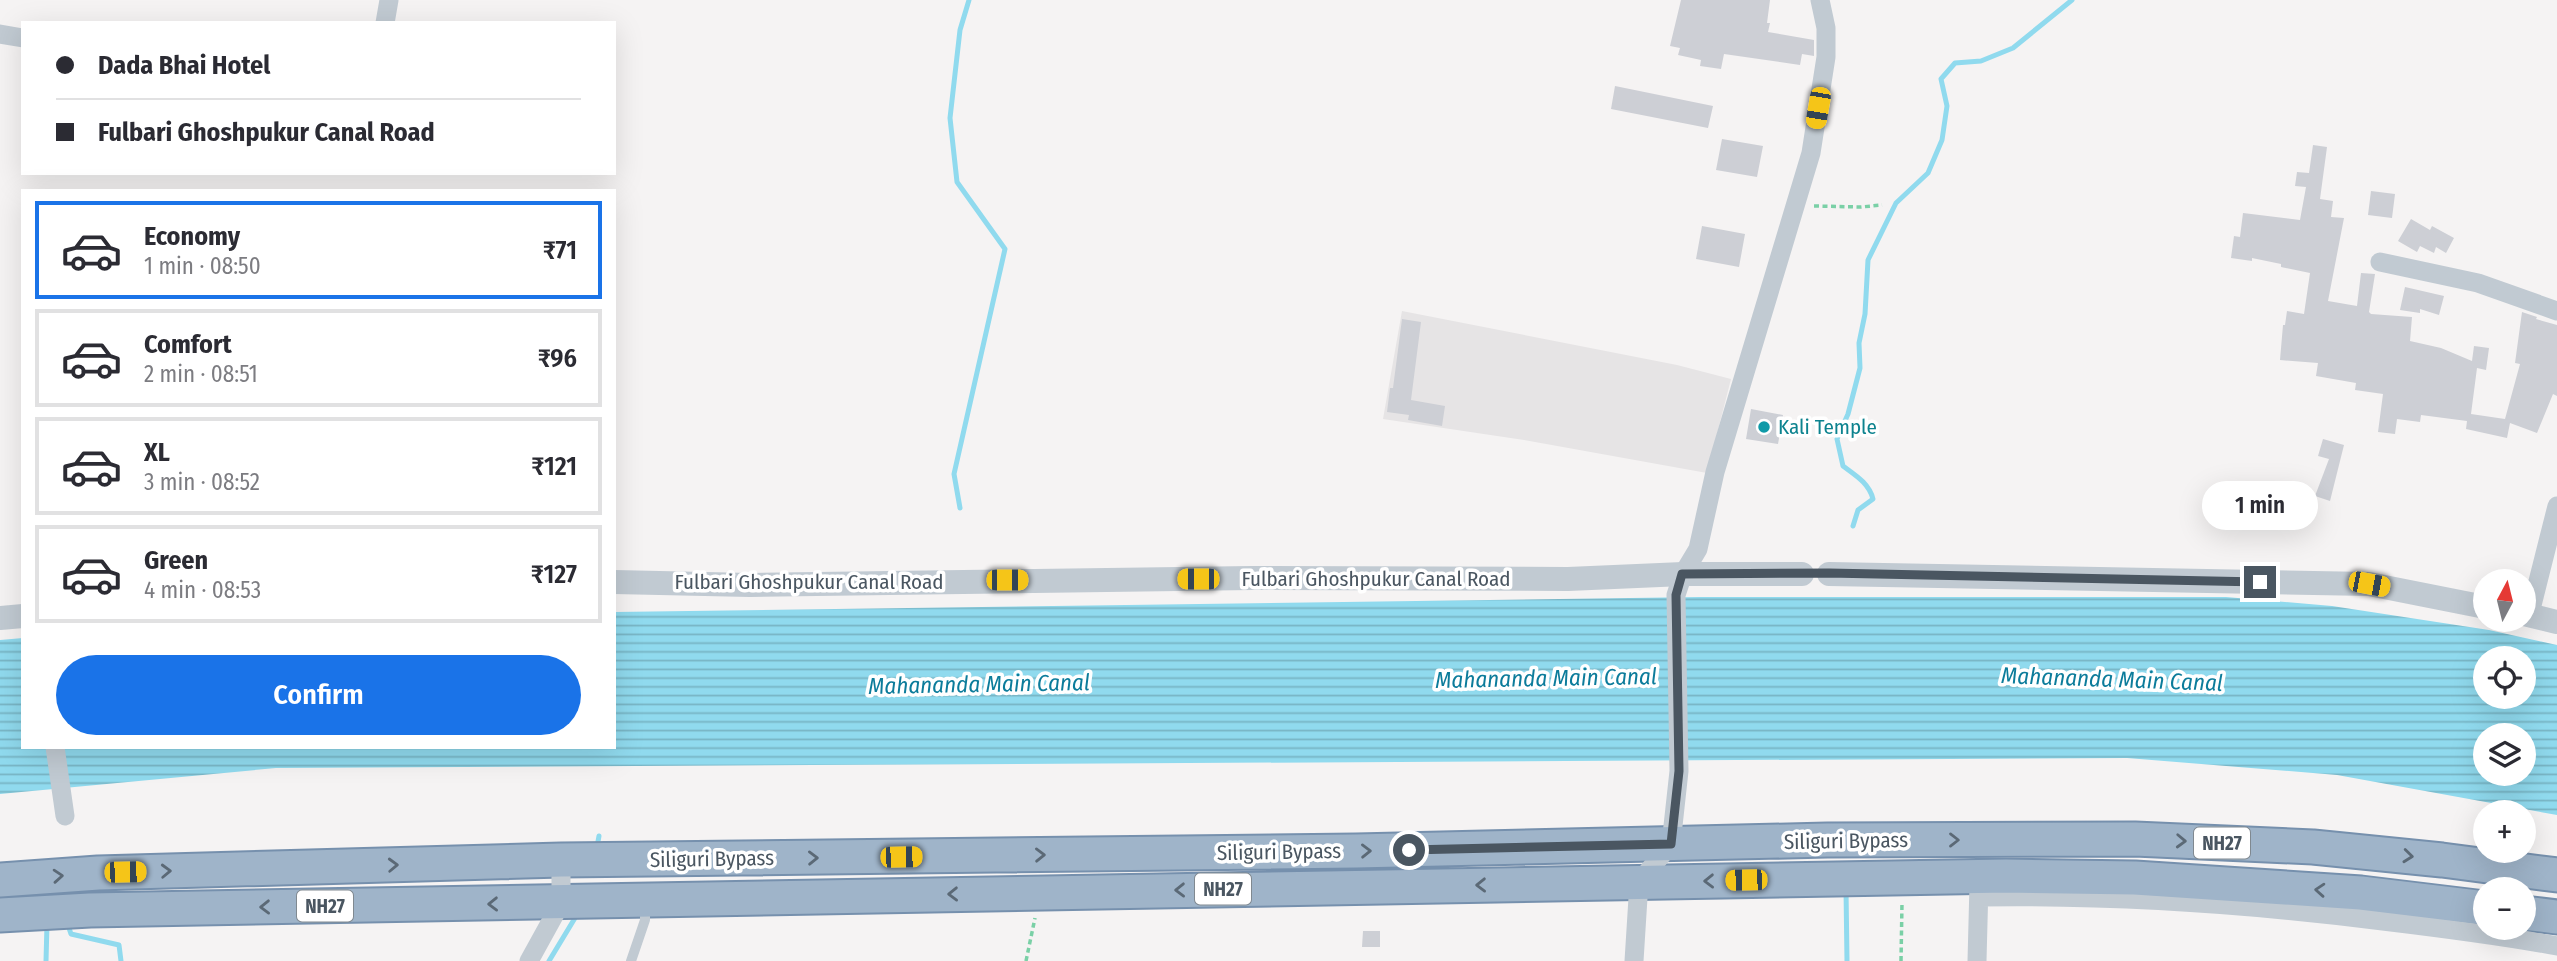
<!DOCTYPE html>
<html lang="en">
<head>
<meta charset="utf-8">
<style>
	body { margin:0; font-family:"Fira Sans Condensed",sans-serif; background:#f2f2f3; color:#2b2b33; height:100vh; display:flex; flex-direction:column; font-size:26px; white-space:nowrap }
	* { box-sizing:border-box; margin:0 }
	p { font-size:23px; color:#7c7c81 }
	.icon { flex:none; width:38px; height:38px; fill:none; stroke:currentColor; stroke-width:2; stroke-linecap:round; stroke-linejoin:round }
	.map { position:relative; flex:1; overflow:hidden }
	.details { position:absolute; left:21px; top:189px; width:595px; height:560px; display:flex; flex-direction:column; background:#fff; border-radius:0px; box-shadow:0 7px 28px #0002 }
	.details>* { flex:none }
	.guide { position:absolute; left:21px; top:21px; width:595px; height:154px; border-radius:0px; box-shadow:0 7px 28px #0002; display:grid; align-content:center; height:154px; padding:0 35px; background:#fff }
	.needle { width:46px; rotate:7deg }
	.buttons { position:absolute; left:2473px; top:569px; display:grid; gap:14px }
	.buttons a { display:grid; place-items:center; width:63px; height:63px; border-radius:50%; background:#fff; box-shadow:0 7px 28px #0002; font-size:35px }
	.end { position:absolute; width:32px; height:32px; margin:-16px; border:9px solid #4a5661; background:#fff; box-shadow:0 0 0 4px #fff }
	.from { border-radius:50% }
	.bubble { position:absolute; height:49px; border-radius:24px; background:#fff; box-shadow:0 7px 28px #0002; font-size:23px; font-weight:600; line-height:49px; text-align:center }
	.car { position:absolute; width:21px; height:42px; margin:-21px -10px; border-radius:9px; box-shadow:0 0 5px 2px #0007; background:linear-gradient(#f5c518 24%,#345 0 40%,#f5c518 0 76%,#345 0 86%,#f5c518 0) }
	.guide b { display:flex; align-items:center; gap:24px; height:66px; font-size:26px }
	.guide b+b { border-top:2px solid #e1e1e2 }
	.guide i { width:18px; height:18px; background:#2b2b33 }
	ul { padding:12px 0 0; list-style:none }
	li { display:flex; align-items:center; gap:21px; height:98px; margin:0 14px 10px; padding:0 21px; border:4px solid #e1e1e2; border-radius:0px }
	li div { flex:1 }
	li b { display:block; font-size:26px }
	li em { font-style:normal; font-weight:600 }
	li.on { border-color:#1a73e8 }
	li>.icon { width:63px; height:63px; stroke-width:1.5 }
	.action { display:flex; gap:14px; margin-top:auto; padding:14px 35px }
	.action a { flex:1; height:80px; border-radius:42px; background:#1a73e8; color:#fff; font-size:28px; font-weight:600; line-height:80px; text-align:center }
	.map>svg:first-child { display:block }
</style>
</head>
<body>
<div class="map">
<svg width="2557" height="961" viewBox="0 0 2557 961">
	<defs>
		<pattern id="water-rules" width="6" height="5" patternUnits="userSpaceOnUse" patternTransform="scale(1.75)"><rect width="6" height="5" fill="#90daee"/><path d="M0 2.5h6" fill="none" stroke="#78b4c4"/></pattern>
	</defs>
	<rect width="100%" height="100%" fill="#f5f3f3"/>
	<!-- education -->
	<path fill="#e6e4e5" d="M1402,311L1677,365L1731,379L1707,473L1524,440L1383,419Z"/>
	<!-- water -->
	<path fill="url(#water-rules)" fill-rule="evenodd" d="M1700,597H2226L2332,606L2489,630L2557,645V815L2337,775L2127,758L276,768L0,794V640L23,638V747H614V612ZM2485,658H2524V696H2485ZM2485,735H2524V774H2485Z"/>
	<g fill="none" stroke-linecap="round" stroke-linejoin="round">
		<!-- stream -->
		<path stroke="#90daee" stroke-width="5" d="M960,508L954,474L1005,249L957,182L950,118L960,30L969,0
			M1853,526L1858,510L1873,499C1869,483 1855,475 1843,466L1837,439L1848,414L1860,368L1859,343L1865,314L1868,260L1896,203L1928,173L1942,140L1947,106L1941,79L1955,63L1981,61L2013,48L2072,0
			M597,847L599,836
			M1846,889L1847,961
			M67,922L71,934L119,945L121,961
			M46,961L47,924
			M549,961L578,913"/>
	</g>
	<!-- building -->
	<path fill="#cdcfd5" d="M1681,0H1770L1767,23H1770L1768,32L1814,40V56L1802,54L1800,65L1724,54L1721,69L1700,66L1701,60L1678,55L1680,48L1670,46Z
		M1615,86L1713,106L1708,128L1611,109Z
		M1722,139L1763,146L1757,177L1716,170Z
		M2313,145L2327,147L2320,199L2333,201L2331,217L2344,218L2328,301L2357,306L2361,273L2375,274L2369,312L2371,314L2412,317L2410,341L2441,348L2472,361L2474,346L2489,348L2486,370L2477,368L2471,414L2505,419L2520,364L2515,363L2522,312L2537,317L2536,319L2557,325V396L2553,394L2537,433L2510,423L2507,438L2466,429L2467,421L2421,415L2420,422L2397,419L2395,434L2378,432L2383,394L2355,390L2356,383L2316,376L2318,363L2280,360L2283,325H2285L2287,311L2304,314L2310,273L2281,267V264L2252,258V261L2231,258L2234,236L2240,237L2243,213L2300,220L2306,187L2295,186L2297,172L2309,173Z
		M2371,191L2395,194L2392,218L2368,215Z
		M2411,219L2430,230L2432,226L2454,238L2446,253L2436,247L2434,253L2420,246L2417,252L2398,241Z
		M1702,226L1745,234L1739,267L1696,259Z
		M2405,287L2444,296L2439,315L2420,309V313L2400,310Z
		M1402,319L1421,322L1411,400L1445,406L1442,426L1408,420L1409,415L1387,412L1390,388H1393Z
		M1751,409L1783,415L1778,444L1746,439Z
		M2323,439L2344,445L2330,501L2315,496L2329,459L2318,456Z
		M1363,931H1380V947H1362Z"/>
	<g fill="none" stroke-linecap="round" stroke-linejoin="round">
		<defs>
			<path id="trunk" d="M0,880L98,873L561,860L1356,851L1827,840L2135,839L2313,847L2442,860L2557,875
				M2524,913L2557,917
				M0,915L90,910L2006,876L2135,878L2361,893L2485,908"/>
		</defs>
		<!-- trunk casing -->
		<use href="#trunk" stroke="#7690ad" stroke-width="37"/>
		<!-- path -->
		<path stroke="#7ad0a6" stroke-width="3.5" stroke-dasharray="5 3.5" stroke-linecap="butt" d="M1814,206L1861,207L1882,205
			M1026,961L1035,918
			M1901,961L1902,903"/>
		<!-- service -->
		<path stroke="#c1cad2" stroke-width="10" d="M631,961L645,920V905"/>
		<!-- minor -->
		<path stroke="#c1cad2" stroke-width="19" d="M385,23L389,0
			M0,34L23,38
			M2380,262L2478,283L2557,311
			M2529,617L2557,506
			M55,747L65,816
			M1979,897C2114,895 2249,904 2383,921C2441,928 2499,935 2557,946
			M529,961L561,903V860
			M1634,961L1639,882L1671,844L1679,771L1676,595L1683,574L1698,549L1715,472L1811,153L1826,57V28L1820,0
			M1977,961L1979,884"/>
		<!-- tertiary -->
		<path stroke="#c1cad2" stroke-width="24" d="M1829,574L2369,584L2485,607
			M614,582L750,585L1252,578L1568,579L1683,574H1802
			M2524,614L2557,622
			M0,618L23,616"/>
		<!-- trunk -->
		<use href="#trunk" stroke="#9fb4c9" stroke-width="33"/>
	</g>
	<!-- one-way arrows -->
	<defs><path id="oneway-chevron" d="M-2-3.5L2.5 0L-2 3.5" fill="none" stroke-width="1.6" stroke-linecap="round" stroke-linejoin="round" transform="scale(1.75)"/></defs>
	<g stroke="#5b6976">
		<use href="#oneway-chevron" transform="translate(1954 840)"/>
		<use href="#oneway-chevron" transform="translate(2181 841) rotate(2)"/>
		<use href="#oneway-chevron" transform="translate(1366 851) rotate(-1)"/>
		<use href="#oneway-chevron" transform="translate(1040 855) rotate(-1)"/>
		<use href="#oneway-chevron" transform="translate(2408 856) rotate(6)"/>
		<use href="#oneway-chevron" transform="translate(813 858) rotate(-1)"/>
		<use href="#oneway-chevron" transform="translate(393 865) rotate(-2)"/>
		<use href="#oneway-chevron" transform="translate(166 871) rotate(-2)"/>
		<use href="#oneway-chevron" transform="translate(58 876) rotate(-4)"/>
		<use href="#oneway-chevron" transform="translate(1709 881) rotate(179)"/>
		<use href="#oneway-chevron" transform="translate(1481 885) rotate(179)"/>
		<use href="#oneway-chevron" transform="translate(1180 890) rotate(179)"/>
		<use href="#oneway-chevron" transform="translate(2320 890) rotate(-176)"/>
		<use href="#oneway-chevron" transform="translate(953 894) rotate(179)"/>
		<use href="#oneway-chevron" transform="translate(493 904) rotate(179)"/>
		<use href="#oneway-chevron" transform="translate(265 907) rotate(179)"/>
	</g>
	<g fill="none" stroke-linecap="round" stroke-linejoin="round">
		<!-- route -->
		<path stroke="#4a5661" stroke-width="9" d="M1409,850L1671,844L1679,771L1676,595L1682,574L1829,573L2260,582"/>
	</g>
	<!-- markers -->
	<circle fill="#0f9aa8" stroke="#fff" stroke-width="2.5" cx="1764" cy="427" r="7"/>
	<g text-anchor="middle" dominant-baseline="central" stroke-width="7" stroke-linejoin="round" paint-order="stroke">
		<!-- shield labels -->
		<g fill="#fff" stroke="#808990" stroke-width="2">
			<rect x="2194" y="827.5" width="56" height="31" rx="5"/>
			<rect x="1195" y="873.5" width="56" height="31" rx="5"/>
			<rect x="297" y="890.5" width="56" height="31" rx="5"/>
		</g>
		<g font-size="19" font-weight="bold" fill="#4a5661">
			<text x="2222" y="843">NH27</text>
			<text x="1223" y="889">NH27</text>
			<text x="325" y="906">NH27</text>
		</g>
		<!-- culture labels -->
		<g font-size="21" fill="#0d838f" stroke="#fff" text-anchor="start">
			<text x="1778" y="427">Kali Temple</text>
		</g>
		<!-- street labels -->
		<g font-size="21" fill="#4a5661" stroke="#fff">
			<text x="1376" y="579">Fulbari Ghoshpukur Canal Road</text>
			<text x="809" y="582">Fulbari Ghoshpukur Canal Road</text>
			<text transform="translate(1846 841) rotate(-1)">Siliguri Bypass</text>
			<text transform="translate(1279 852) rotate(-1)">Siliguri Bypass</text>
			<text transform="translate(712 859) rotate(-1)">Siliguri Bypass</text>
		</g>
		<!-- water labels -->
		<g font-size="23" font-style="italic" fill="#0c7c9b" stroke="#fff">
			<text transform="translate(1546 678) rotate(-1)">Mahananda Main Canal</text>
			<text transform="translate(2112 679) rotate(2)">Mahananda Main Canal</text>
			<text transform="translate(979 684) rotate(-1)">Mahananda Main Canal</text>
		</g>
	</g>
</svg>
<div class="buttons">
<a><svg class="needle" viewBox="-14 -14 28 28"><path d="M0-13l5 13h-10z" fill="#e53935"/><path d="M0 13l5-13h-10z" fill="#7c7c81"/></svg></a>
<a><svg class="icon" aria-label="locate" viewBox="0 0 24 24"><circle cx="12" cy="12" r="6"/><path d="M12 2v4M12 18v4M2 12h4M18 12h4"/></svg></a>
<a><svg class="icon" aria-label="layers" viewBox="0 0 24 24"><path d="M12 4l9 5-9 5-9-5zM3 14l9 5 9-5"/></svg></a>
<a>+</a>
<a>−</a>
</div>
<i class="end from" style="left:1409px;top:850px"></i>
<i class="end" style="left:2260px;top:582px"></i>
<div class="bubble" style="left:2202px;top:481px;width:116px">1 min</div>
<i class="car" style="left:1818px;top:108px;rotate:190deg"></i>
<i class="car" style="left:1198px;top:579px;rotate:270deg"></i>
<i class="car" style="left:1007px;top:580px;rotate:90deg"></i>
<i class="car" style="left:2369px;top:584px;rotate:101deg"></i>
<i class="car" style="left:901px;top:857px;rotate:89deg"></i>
<i class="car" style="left:125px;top:872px;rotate:89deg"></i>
<i class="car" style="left:1746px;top:880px;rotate:269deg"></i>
<div class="guide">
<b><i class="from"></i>Dada Bhai Hotel</b>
<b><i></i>Fulbari Ghoshpukur Canal Road</b>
</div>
<section class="details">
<ul>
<li class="on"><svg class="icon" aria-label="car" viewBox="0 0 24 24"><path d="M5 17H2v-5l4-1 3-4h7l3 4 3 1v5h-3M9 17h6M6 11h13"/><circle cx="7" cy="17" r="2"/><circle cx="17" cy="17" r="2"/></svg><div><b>Economy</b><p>1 min · 08:50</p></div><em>₹71</em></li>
<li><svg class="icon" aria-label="car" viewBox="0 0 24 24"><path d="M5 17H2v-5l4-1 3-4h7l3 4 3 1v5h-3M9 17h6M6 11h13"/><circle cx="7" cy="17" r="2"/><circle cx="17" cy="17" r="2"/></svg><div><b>Comfort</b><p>2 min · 08:51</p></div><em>₹96</em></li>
<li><svg class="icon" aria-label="car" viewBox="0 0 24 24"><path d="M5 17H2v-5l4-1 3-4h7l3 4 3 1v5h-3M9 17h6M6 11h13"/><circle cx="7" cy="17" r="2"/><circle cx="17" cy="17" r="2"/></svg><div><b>XL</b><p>3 min · 08:52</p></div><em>₹121</em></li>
<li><svg class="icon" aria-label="car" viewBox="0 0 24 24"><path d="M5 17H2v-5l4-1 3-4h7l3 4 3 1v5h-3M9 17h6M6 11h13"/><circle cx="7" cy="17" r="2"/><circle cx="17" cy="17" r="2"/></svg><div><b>Green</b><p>4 min · 08:53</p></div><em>₹127</em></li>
</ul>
<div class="action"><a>Confirm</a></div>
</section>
</div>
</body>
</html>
